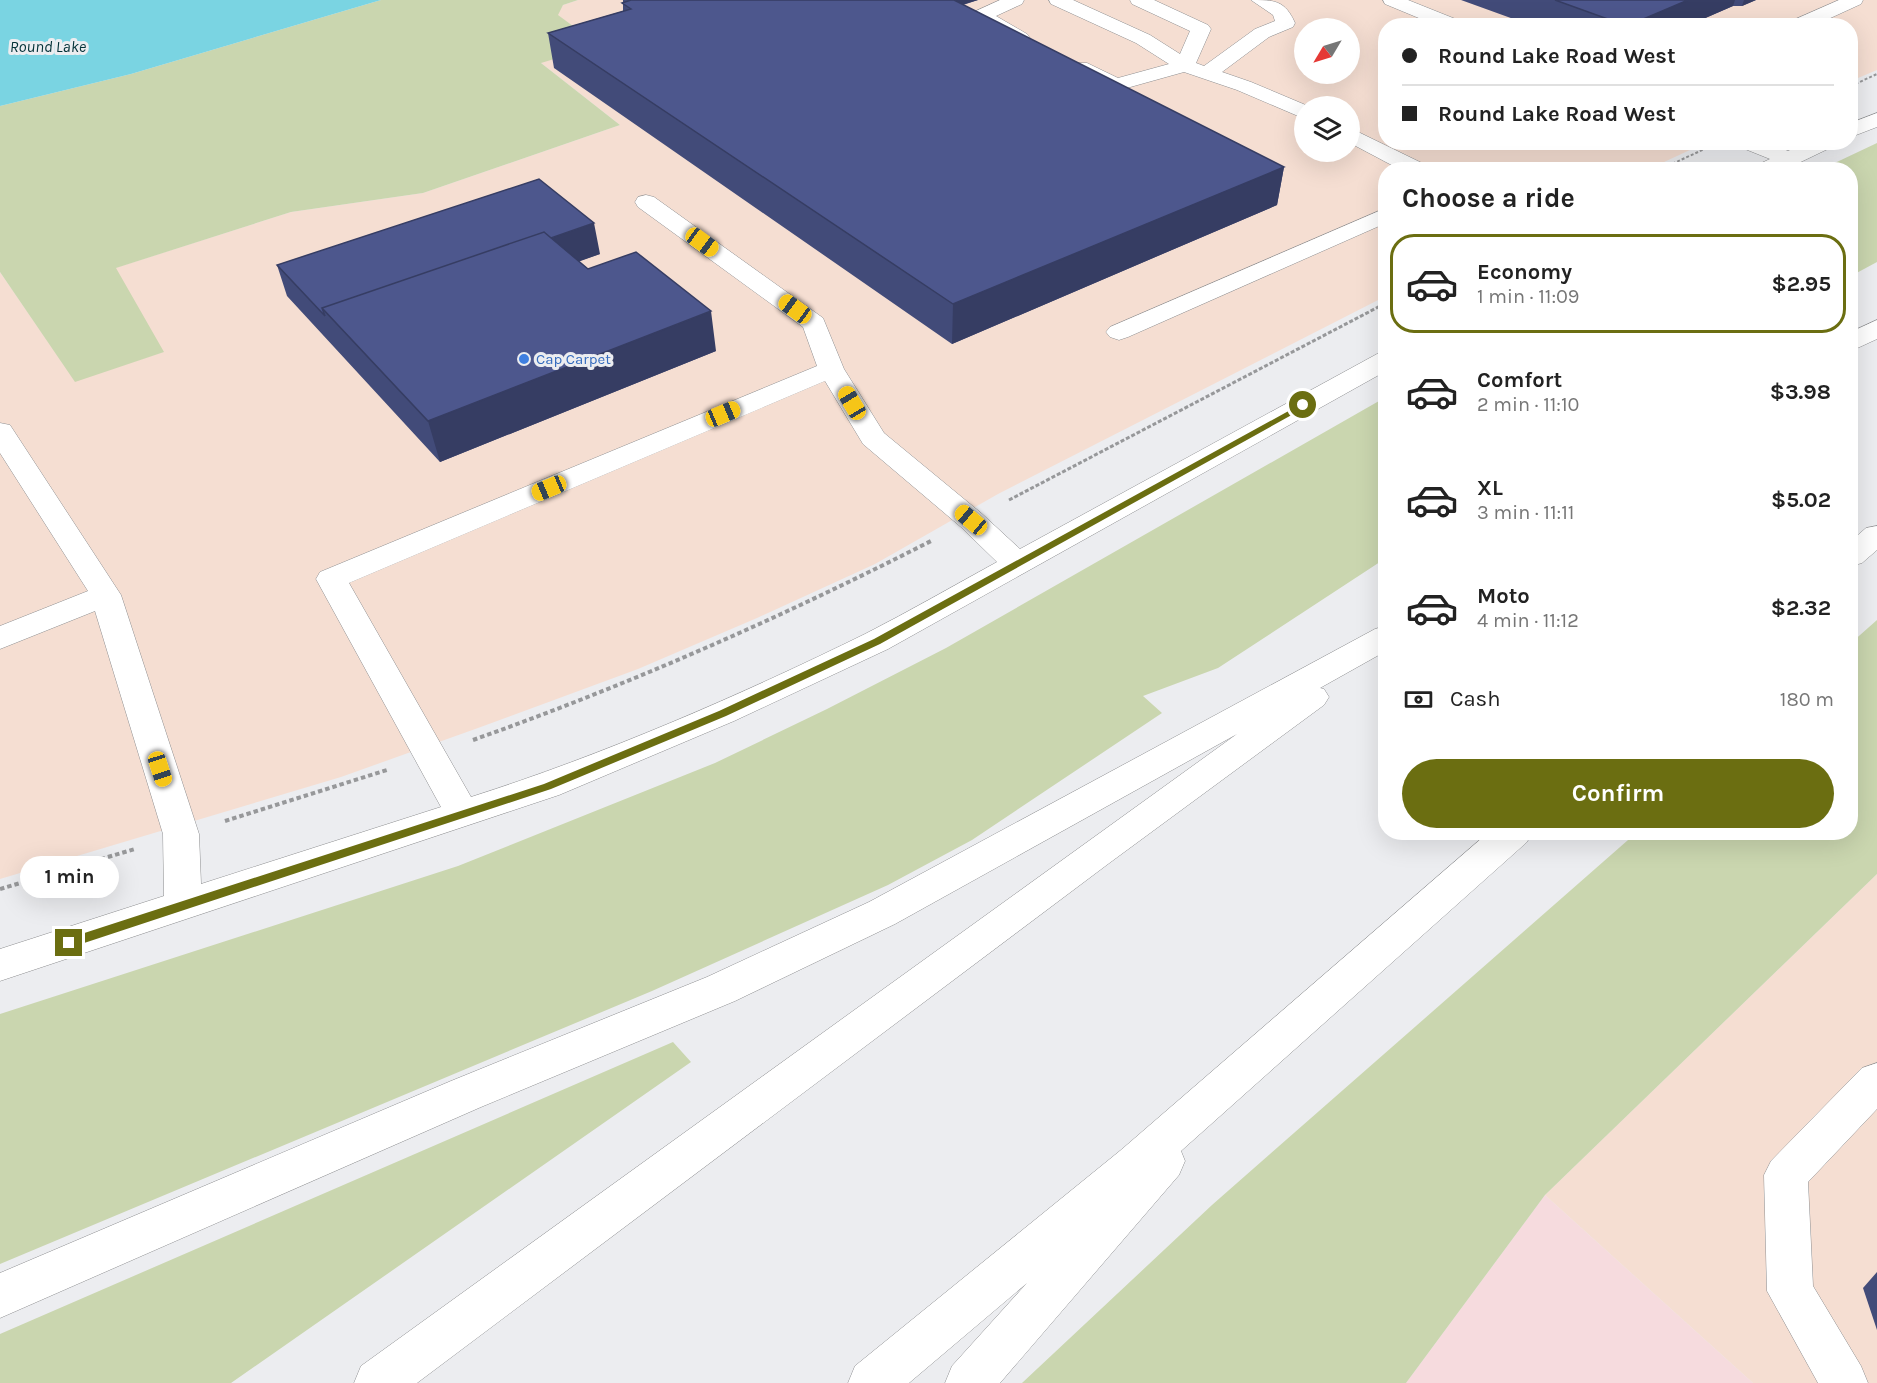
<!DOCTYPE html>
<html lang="en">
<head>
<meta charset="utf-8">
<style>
	body { margin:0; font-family:Karla,sans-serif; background:#f2f2f2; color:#222; height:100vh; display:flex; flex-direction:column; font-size:22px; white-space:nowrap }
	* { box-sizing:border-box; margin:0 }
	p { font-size:20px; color:#767676 }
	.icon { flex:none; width:33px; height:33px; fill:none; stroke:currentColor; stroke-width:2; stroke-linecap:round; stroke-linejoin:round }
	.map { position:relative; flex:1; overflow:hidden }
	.drawer { position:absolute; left:1378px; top:162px; width:480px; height:678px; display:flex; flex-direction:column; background:#fff; border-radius:24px; box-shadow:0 6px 24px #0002 }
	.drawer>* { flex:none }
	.hud { position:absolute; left:1378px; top:18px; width:480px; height:132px; border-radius:24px; box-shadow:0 6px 24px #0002; display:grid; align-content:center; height:132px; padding:0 24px; background:#fff }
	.needle { width:39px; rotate:232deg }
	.controls { position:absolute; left:1294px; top:18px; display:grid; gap:12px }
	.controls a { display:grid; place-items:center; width:66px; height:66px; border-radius:50%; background:#fff; box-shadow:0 6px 24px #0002; font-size:30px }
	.end { position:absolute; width:27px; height:27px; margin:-14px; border:8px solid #6b6e11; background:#fff; box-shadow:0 0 0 3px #fff }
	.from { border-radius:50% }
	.bubble { position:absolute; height:42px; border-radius:21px; background:#fff; box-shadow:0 6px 24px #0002; font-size:20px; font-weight:700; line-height:42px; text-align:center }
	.car { position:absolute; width:18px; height:36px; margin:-18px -9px; border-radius:8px; box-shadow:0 0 4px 2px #0007; background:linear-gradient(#f5c518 24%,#345 0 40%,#f5c518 0 76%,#345 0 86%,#f5c518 0) }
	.hud b { display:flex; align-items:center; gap:21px; height:57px; font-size:22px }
	.hud b+b { border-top:2px solid #e0e0e0 }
	.hud i { width:15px; height:15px; background:#222 }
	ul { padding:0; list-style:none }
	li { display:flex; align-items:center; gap:18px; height:99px; margin:0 12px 9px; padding:0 12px; border:3px solid transparent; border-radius:24px }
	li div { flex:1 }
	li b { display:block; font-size:22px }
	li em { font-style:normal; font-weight:700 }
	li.on { border-color:#6b6e11 }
	li>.icon { width:54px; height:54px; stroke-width:1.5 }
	h2 { padding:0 24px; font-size:27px; line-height:72px }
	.pay { display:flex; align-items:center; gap:15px; height:66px; padding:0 24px; font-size:22px }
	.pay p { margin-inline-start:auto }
	.primary-button { display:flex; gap:12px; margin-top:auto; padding:12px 24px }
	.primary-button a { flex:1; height:69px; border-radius:36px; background:#6b6e11; color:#fff; font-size:24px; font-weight:700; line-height:69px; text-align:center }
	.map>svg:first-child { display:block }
</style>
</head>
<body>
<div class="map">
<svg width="1877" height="1383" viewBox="0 0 1877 1383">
	<rect width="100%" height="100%" fill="#ecedf0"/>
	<!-- commercial -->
	<path fill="#f6dbde" d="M1545,1195L1753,1383H1406Z"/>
	<!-- industrial -->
	<path fill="#f5ded2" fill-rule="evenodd" d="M578,0H1877V70L1851,81V26H1386V142L1705,143L1649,169L1386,170V296L998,494L875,564L757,618L638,669L478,728L341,777L0,879V272L75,381L163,352L115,268L291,212L423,193L620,125L541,63L573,26L557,15L563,5ZM1305,28H1350V74H1305ZM1305,106H1350V152H1305Z
		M1877,874V1383H1753L1545,1195Z"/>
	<!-- green -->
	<path fill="#cad6af" d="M381,0H578L563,5L558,15L573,26L594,47L541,63L620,125L423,193L291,212L116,268L164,352L75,382L0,272V106L131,74Z
		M1877,143V262L1851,276V170L1822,169Z
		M1386,397V558L1218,668L1143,696L1162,713L972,840L888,885L652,991L0,1264V1014L458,866L715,763L827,709L946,648Z
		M1877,620V874L1545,1195L1406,1383H1022L1212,1205L1636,833L1851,832V643Z
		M673,1042L691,1062L231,1383H0V1334Z"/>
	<!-- water -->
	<path fill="#7ad4e2" d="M0,0H381L131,74L0,106Z"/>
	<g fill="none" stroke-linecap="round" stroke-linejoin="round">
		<defs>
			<path id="minor" d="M1000,0H1024L1022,4L996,16L1027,34L1030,38L1027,42C1010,46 983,29 974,15L976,11Z
				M1049,0H1073L1150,35L1180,54L1190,31L1132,4L1130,0H1154L1208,25L1211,29L1196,63L1204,66L1255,29L1275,21L1273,15L1251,0C1274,0 1285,0 1295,23L1293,27L1269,37L1222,72L1251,82L1308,106H1305V119L1237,90L1184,72L1116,91L1073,71L1070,67L1073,63H1087L1118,78L1169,64L1136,43L1051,4Z
				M1383,0H1408L1463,22L1465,26H1438L1385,4Z
				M1839,0H1863L1861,4L1813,26H1787L1789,22Z
				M1877,113V127L1851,137V123Z
				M1350,128L1426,165L1429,170H1401L1350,143Z
				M1738,142H1768L1788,151L1806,142H1834L1832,147L1784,170H1754L1757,165L1770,159L1740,147Z
				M646,195L654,197L823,318L844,369L884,433L981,513L1020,549L1377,354L1386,352V371L888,649L734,721L559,795L0,981V949L164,896L163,834L95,611L0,649V626L88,591L0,453V423L10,425L121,595L199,834L201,884L441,807L316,579L320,572L817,366L803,327L638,207L635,202L638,197ZM825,381L863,444L961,527L997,562C953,586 910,611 865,634C741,695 603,755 471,797L349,583Z
				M1386,208V223L1128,337L1119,340L1110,337L1106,332L1110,327Z
				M1877,1063V1109L1808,1182L1813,1286L1861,1366L1868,1383H1818L1767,1291L1764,1175L1771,1161L1862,1068Z"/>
			<path id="highway" d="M1877,320V339L1851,351V332Z
				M1877,526V550L1862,563L1851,566V541L1866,528Z
				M1386,626V651L1320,688L1324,689L1329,697L1324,705L1108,864L417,1383H354L361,1366L1237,734L895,924L735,1001L481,1107L0,1318V1273L451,1081L707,977L869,902L1375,629Z
				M1489,832H1532L1527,842L1181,1151L1185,1161L1179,1175L1000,1383H945L952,1366L1027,1283L909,1383H848L855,1366L1121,1150Z"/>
		</defs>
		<!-- minor casing -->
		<use href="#minor" stroke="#8e8f91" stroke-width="1"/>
		<!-- highway casing -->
		<use href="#highway" stroke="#8e8f91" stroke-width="1"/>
		<!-- path-far2 -->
		<path stroke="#97989a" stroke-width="2" stroke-dasharray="3 2" stroke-linecap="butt" d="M1851,86L1877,74
			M1659,170L1711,146"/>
		<!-- path-far1 -->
		<path stroke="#97989a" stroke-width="3" stroke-dasharray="4 2" stroke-linecap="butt" d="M1009,500L1386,303"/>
		<!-- path -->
		<path stroke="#97989a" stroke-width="4" stroke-dasharray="4.5 3" stroke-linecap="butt" d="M473,740C631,684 782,617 931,541
			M225,821L387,770
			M0,889L135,849"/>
		<!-- minor -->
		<use href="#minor" fill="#fff" fill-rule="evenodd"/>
		<!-- highway -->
		<use href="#highway" fill="#fff" fill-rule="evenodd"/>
	</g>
	<!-- wall -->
	<path fill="#424b79" d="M623,0H978L963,5L1284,167L1277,205L952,344L554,68L548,33L623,11Z
		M1461,0H1756L1742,6H1733L1687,26L1530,25Z
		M600,254L579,261L588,269L716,351L440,462L287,296L277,265Z
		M1877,1272V1330L1863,1288Z"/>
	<!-- shaded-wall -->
	<path fill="#363d63" d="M921,0H978L921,17Z
		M1686,0H1735L1733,6L1687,26H1633L1634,23Z
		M1744,0H1756L1742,6Z
		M1284,167L1277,205L952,344L953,304Z
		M594,223L600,254L354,342L329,315Z
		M711,311L716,351L440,462L428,421Z"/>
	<!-- building -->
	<path fill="#4d578d" stroke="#363d63" stroke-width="1.5" d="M631,0H954L1284,167L953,304L548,33L631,9L622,3Z
		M1555,0H1688L1634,23L1616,22Z
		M539,179L594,223L551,238L544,232L322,308L325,316L277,265Z
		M544,232L588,269L636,252L711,311L428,421L322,308Z"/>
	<!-- route -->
	<path fill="#6b6e11" d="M1303,403L1306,404V407L880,644L726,716L551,789L69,948L63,943L69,938L544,784L719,711L874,639Z"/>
	<!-- markers -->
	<circle fill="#3f7fe0" stroke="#ecedf0" stroke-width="2" cx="524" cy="359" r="6"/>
	<g text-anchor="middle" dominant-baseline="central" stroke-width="6" stroke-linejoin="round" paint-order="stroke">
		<!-- far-shop labels -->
		<g font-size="15" fill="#366cbe" stroke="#ecedf0" text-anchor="start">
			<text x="536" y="359">Cap Carpet</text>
		</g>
		<!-- far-water labels -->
		<g font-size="16" font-style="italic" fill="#033137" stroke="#ecedf0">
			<text x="48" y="46">Round Lake</text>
		</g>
	</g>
</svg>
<div class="controls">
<a><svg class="needle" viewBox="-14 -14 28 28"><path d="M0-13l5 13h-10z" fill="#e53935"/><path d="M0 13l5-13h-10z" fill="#767676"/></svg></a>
<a><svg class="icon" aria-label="layers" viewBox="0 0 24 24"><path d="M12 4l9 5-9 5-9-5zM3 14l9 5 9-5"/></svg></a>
</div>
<i class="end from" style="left:1303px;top:405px"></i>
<i class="end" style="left:69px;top:943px"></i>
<div class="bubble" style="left:20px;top:856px;width:99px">1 min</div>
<i class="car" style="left:702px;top:242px;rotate:126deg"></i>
<i class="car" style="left:795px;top:309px;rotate:306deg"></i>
<i class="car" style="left:852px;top:403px;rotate:329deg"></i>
<i class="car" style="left:723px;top:414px;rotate:67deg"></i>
<i class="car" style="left:549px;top:488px;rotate:247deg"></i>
<i class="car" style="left:971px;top:520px;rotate:310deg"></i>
<i class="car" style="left:160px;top:769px;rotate:162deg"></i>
<div class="hud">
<b><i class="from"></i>Round Lake Road West</b>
<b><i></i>Round Lake Road West</b>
</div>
<section class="drawer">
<h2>Choose a ride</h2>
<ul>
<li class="on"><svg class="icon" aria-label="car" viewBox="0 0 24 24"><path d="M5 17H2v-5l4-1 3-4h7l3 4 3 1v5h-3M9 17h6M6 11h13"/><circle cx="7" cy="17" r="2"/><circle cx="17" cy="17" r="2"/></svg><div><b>Economy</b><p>1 min · 11:09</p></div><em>$2.95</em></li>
<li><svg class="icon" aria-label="car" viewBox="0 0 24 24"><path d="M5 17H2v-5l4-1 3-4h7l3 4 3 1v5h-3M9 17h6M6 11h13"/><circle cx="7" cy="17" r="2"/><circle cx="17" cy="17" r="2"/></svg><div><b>Comfort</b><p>2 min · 11:10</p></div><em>$3.98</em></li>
<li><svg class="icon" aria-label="car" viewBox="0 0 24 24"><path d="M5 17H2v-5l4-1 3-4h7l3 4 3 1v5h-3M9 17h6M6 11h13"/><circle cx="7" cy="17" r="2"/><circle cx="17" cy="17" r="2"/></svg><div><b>XL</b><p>3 min · 11:11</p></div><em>$5.02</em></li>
<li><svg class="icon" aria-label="car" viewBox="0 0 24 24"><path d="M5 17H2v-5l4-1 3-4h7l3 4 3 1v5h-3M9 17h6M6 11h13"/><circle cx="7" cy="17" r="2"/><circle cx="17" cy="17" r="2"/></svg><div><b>Moto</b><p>4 min · 11:12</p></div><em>$2.32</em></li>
</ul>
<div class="pay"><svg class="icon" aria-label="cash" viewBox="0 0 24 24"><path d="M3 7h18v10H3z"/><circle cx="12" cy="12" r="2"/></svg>Cash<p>180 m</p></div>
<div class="primary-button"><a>Confirm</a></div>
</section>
</div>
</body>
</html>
